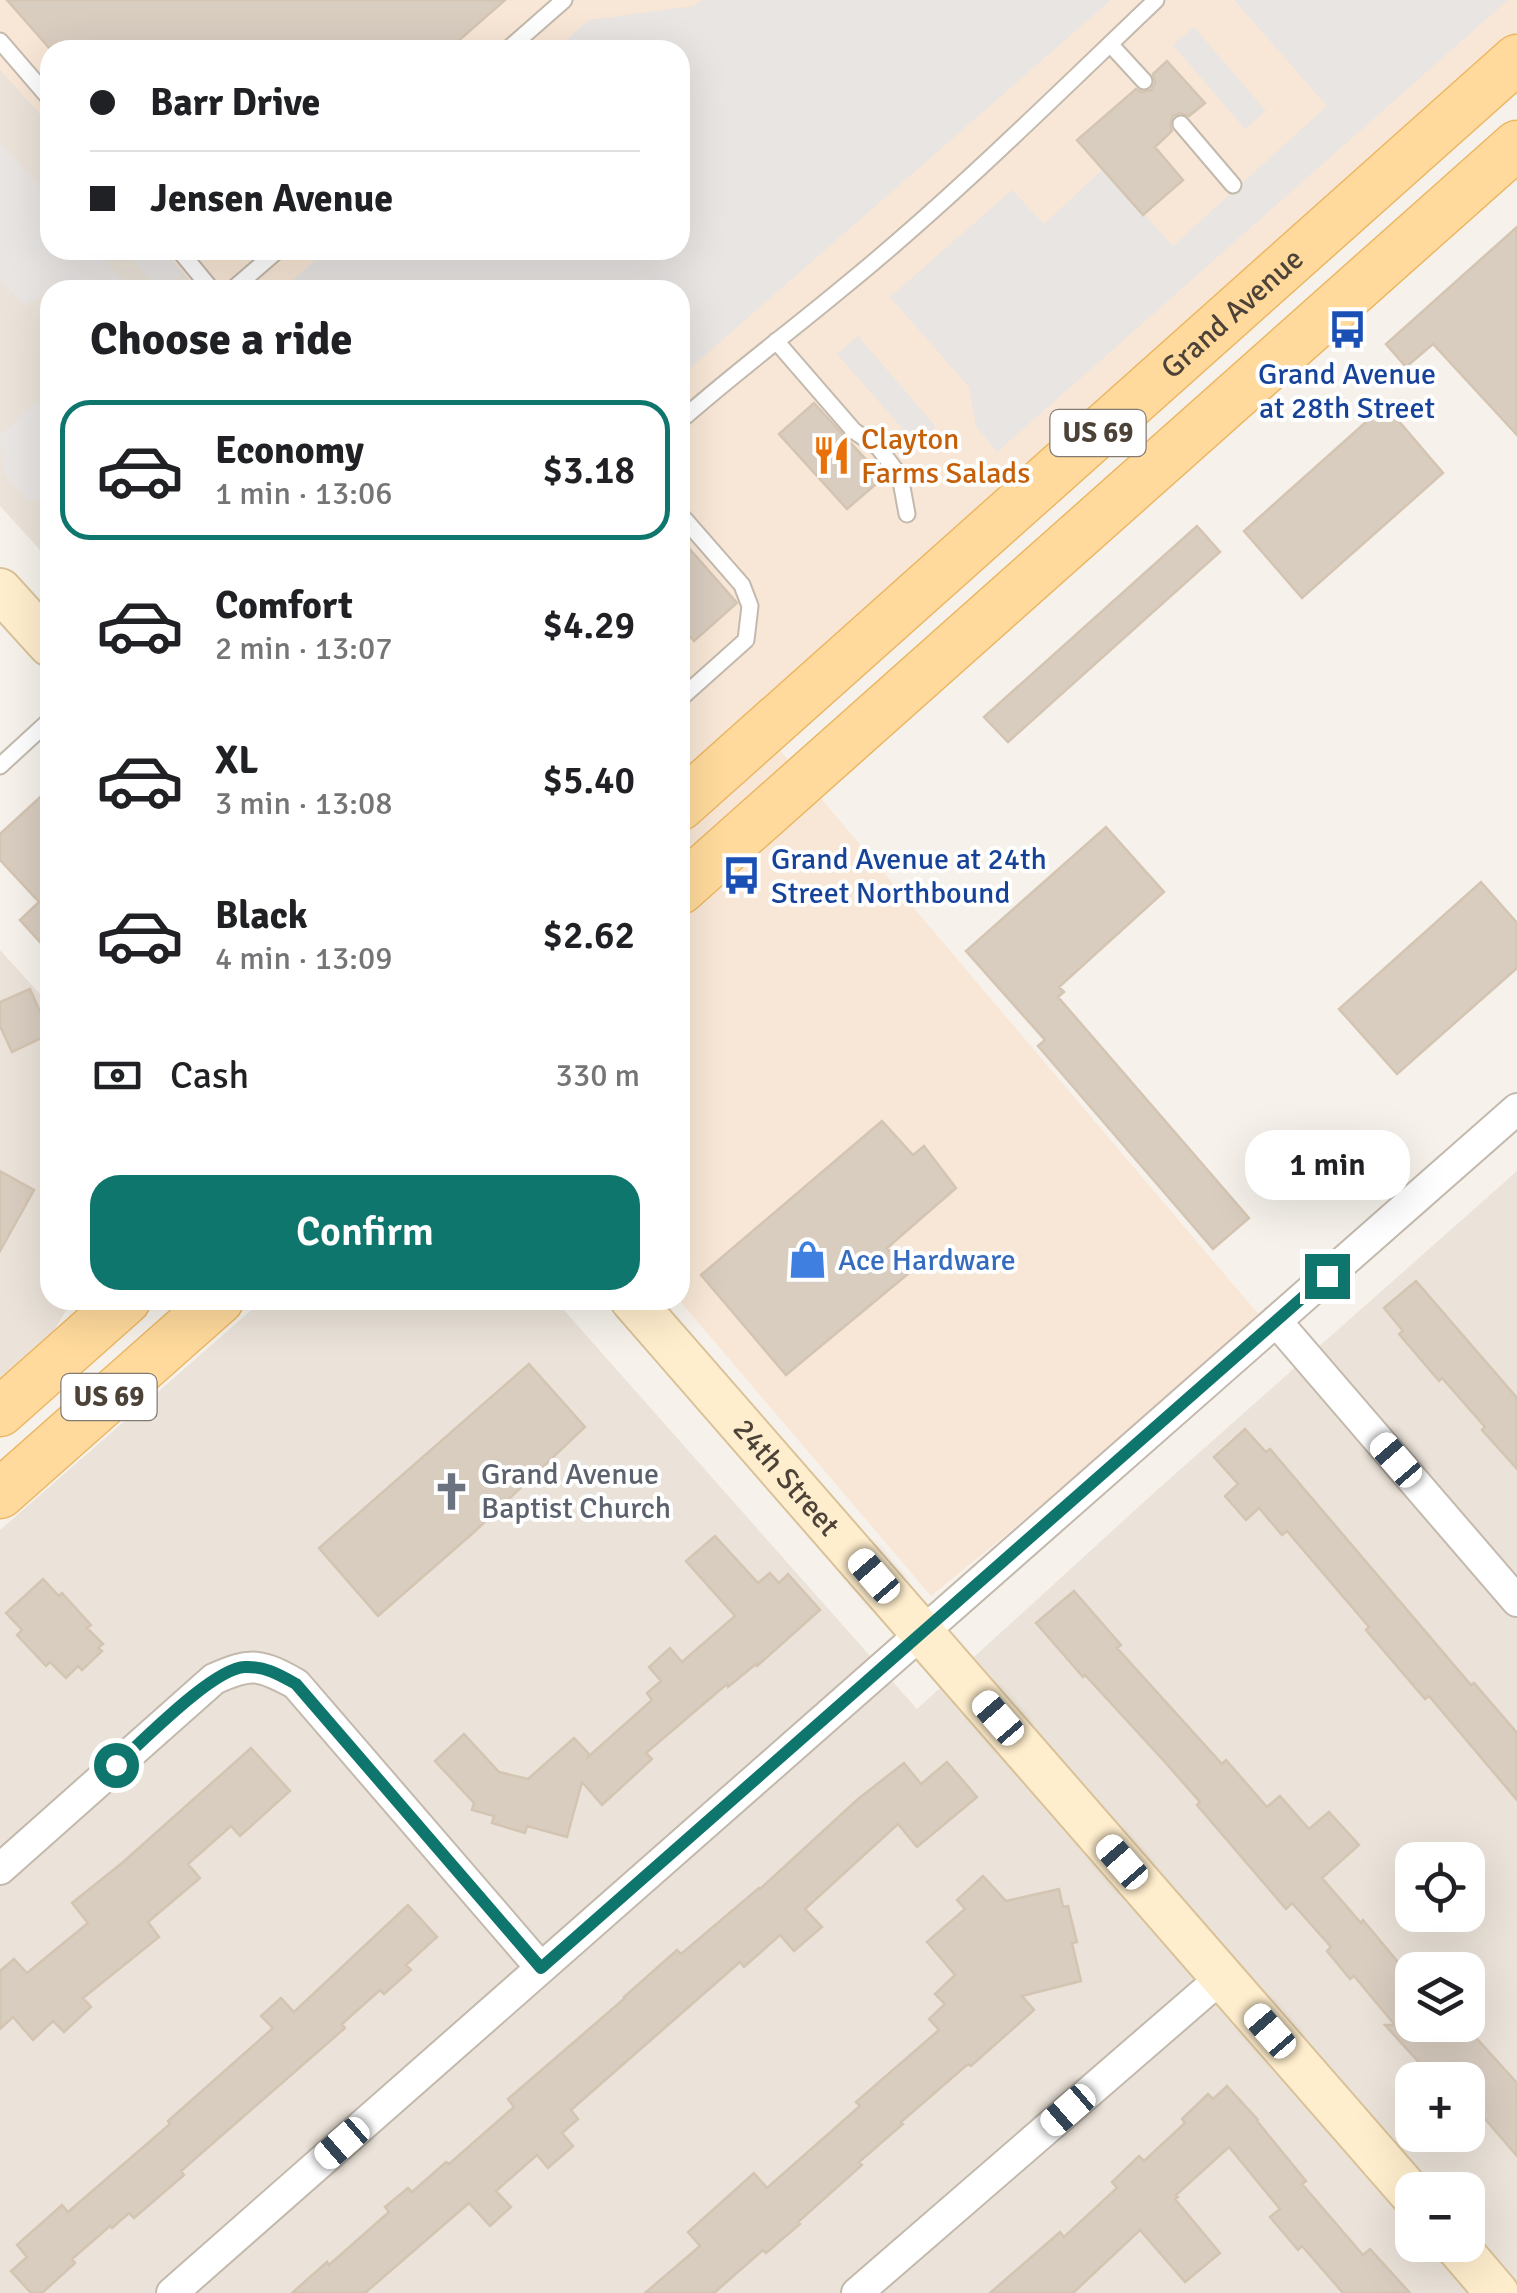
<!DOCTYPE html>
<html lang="en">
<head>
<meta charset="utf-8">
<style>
	body { margin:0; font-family:Signika,sans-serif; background:#f2f2f2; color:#202124; height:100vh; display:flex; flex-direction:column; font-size:38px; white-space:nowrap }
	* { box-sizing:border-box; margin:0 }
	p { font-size:32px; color:#757577 }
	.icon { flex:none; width:55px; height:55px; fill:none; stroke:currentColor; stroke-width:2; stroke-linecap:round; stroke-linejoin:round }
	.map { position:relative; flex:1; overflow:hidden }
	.drawer { position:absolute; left:40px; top:280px; width:650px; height:1030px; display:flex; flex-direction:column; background:#fff; border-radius:30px; box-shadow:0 10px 40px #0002 }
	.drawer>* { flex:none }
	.banner { position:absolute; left:40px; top:40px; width:650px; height:220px; border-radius:30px; box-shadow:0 10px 40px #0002; display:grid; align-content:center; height:220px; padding:0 50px; background:#fff }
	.controls { position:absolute; left:1395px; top:1842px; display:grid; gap:20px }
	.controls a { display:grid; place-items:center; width:90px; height:90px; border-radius:20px; background:#fff; box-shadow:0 10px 40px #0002; font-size:50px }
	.end { position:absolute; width:45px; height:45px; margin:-22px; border:12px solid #0f766e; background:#fff; box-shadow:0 0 0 5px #fff }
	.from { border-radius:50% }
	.bubble { position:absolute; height:70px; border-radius:30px; background:#fff; box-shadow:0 10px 40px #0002; font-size:32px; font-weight:600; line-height:70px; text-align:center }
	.car { position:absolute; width:30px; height:60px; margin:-30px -15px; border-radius:12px; box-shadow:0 0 8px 2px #0007; background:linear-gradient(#fff 24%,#345 0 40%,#fff 0 76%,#345 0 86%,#fff 0) }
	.banner b { display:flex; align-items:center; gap:35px; height:95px; font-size:38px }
	.banner b+b { border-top:2px solid #e0e0e0 }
	.banner i { width:25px; height:25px; background:#202124 }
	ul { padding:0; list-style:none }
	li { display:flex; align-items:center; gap:30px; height:140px; margin:0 20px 15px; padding:0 30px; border:5px solid transparent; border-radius:30px }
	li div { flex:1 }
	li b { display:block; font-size:38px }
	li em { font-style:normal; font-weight:600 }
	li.current { border-color:#0f766e }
	li>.icon { width:90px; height:90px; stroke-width:1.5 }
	h2 { padding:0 50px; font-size:45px; line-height:120px }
	.pay { display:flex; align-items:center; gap:25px; height:110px; padding:0 50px; font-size:38px }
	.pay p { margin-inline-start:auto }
	.primary-button { display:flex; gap:20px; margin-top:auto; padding:20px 50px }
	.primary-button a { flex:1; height:115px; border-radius:30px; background:#0f766e; color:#fff; font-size:40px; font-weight:600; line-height:115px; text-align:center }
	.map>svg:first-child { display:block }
</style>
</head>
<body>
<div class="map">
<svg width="1517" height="2293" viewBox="0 0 1517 2293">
	<rect width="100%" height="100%" fill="#f6f2eb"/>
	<!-- residential -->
	<path fill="#ebe3d9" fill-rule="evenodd" d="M0,69L50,125V250H163L199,290H50V561L0,506Z
		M0,950L50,1005V1300H73L45,1344L0,1387Z
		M1517,1171V2293H0V1530L263,1300H555L917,1709L1157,1490ZM1412,1860H1468V1915H1412ZM1412,1970H1468V2025H1412ZM1412,2080H1468V2135H1412ZM1412,2190H1468V2245H1412Z"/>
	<!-- commercial -->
	<path fill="#f8e7d6" d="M0,0H1517V47L756,722L1266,1323L931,1596L679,1300L680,290H199L163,250H680V50H50V125L0,69Z"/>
	<!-- parking -->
	<path fill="#e8e5e3" d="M702,0H1111L680,377V290H286L284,288L327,250H680V50H555L589,20L694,6Z
		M1234,0H1508L997,452L976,426L969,387L890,297L1012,190L1044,224L1103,169L1173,246L1327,106Z
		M1194,27L1266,111L1245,129L1173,45Z
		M0,142L50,198V250H96L131,290H50V294L23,305L0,278Z
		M124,250H163L184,273L164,290H159Z
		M858,336L936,427L916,444L837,354Z
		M50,389V505L26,498L4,474L0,436Z"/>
	<!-- building -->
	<path fill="#d9cdc0" stroke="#d4c4b2" stroke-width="2.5" d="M7,0H505L448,50H51Z
		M1167,61L1205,103L1189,116L1180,113L1173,116L1170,125L1172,131L1155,147L1183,180L1143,215L1077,140L1136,89L1142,92L1151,90L1155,83L1153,74Z
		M1517,227V435L1433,344L1406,367L1386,344Z
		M814,403L883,478L847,509L779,434Z
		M1385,405L1443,473L1302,598L1244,531Z
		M1197,526L1220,552L1008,742L984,717Z
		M680,538L737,603L694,641L680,625Z
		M50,788V953L20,920L39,902L0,860V834Z
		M1106,827L1164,892L1059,987L1064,992L1058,997L1249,1218L1213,1249L1038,1046L1045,1040L966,951Z
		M1481,882L1517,923V968L1397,1074L1339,1009Z
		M30,989L50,1034L12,1052L0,1026V1002Z
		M882,1121L913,1155L924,1146L956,1188L887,1248L909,1273L786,1375L701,1275Z
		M0,1171L34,1190L0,1251Z
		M1416,1281L1517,1398V1469L1482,1430L1485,1427L1442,1378L1439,1381L1399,1334L1403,1331L1384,1308Z
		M529,1364L585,1427L473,1533L378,1616L319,1548Z
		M1245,1429L1266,1452L1270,1449L1471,1685L1474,1683L1517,1733V1800L1429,1696L1425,1699L1366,1630L1369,1627L1287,1531L1282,1535L1259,1508L1246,1520L1225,1496L1238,1484L1214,1457Z
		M715,1536L758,1583L770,1573L779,1583L788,1574L820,1610L757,1666L756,1664L728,1687L727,1684L646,1753L652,1759L602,1805L582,1782L567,1837L527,1826L525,1833L492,1823L494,1816L472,1810L474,1803L435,1761L464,1734L499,1772L528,1779L574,1738L589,1754L588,1757L652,1700L647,1693L661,1681L649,1667L670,1648L682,1662L735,1616L686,1561Z
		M43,1579L59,1596L62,1593L91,1625L87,1628L103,1644L98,1648L102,1651L82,1670L78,1666L66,1678L50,1662L46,1666L17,1635L22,1630L6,1613Z
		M1074,1591L1121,1645L1117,1648L1222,1764L1226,1760L1267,1807L1280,1796L1309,1829L1329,1812L1359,1845L1322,1878L1361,1923L1363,1920L1412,1979V2025H1446L1460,2040L1470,2031L1517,2083V2156L1468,2099V2080H1435L1385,2025H1395L1354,1976L1350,1979L1327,1951L1331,1947L1292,1903L1286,1909L1197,1805L1200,1802L1164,1761L1085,1675L1083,1677L1036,1623Z
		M251,1748L290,1791L240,1836L231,1826L188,1864L200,1878L148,1922L159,1937L83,1998L91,2007L64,2032L53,2021L33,2040L13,2017L0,2029V1971L14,1959L27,1973L88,1923L72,1903L122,1863Z
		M947,1762L977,1797L917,1847L898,1824L805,1909L822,1927L794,1951L780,1935L744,1967L740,1962L571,2110L578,2119L562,2133L573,2146L548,2168L537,2155L496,2191L511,2207L490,2226L469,2203L365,2293H292L327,2262L329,2265L389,2212L385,2207L408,2188L412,2192L446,2162L449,2164L465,2150L514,2107L508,2099L625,1998L624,1997L677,1950L681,1954L759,1888L760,1889L858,1799L904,1763L921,1784Z
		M983,1876L1006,1901L1059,1889L1063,1907L1068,1906L1077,1942L1072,1943L1081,1981L1022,1996L1034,2010L971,2066L968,2064L901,2122L903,2124L859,2162L862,2165L798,2222L800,2224L766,2253L763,2250L714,2293H645L700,2246L688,2232L754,2173L767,2188L860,2106L856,2102L939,2030L929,2019L945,2004L935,1994L955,1975L927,1942L965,1909L957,1900Z
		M408,1905L437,1937L406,1965L411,1970L384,1994L380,1990L342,2024L345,2028L181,2171L184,2175L134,2218L129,2213L112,2228L110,2226L72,2259L75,2263L42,2293H31L11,2271L27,2257L17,2245L62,2205L68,2212L170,2124L168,2121L273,2028L261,2016L281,1998L294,2012Z
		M1227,2086L1258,2120L1257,2121L1306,2181L1302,2184L1363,2255L1370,2249L1410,2293H1343L1302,2246L1298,2250L1270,2217L1280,2209L1229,2147L1176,2195L1178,2197L1175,2199L1220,2253L1185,2282L1140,2230L1073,2293H990L1060,2232L1064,2237L1117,2188L1112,2182L1139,2156L1144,2161L1185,2123L1182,2119L1208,2094L1213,2099Z"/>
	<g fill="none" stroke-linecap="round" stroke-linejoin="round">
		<defs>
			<path id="lane" d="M0,41L50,99
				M1110,44L1144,81
				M507,50L564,0
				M1181,124L1233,185
				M179,250L212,290
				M232,290L278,250
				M776,341L854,431L878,447L900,476L907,514
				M680,421C732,375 787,334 840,290C951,200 1052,99 1156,0
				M680,514L742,585L750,606L746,640L680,699
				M0,766L50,720"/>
			<path id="street" d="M1276,1321L1517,1601
				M0,1869L214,1679C251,1662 260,1664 296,1684L541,1968
				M172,2293L1517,1109
				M857,2293L1222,1977"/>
			<g id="secondary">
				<path d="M0,590L50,645"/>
				<path id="s1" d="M632,1300L1412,2195"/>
				<path d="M1456,2245L1497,2293"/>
			</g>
			<g id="primary">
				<path id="s2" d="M680,806L1517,59"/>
				<path d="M680,890L1517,145"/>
				<path d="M0,1412L126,1300"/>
				<path d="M0,1494L219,1300"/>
			</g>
		</defs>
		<!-- lane casing -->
		<use href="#lane" stroke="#c3b9ad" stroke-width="19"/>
		<!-- street casing -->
		<use href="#street" stroke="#c3b9ad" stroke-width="34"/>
		<!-- secondary casing -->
		<use href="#secondary" stroke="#d9c299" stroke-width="46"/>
		<!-- primary casing -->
		<use href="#primary" stroke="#ecb764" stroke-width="51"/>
		<!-- lane -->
		<use href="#lane" stroke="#fff" stroke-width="15"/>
		<!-- street -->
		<use href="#street" stroke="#fff" stroke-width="30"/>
		<!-- secondary -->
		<use href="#secondary" stroke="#ffeecd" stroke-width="42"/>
		<!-- primary -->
		<use href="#primary" stroke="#ffda9c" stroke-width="48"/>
	</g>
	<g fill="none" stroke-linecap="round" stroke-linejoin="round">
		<!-- route -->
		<path stroke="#0f766e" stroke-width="12" d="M116,1765C142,1742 213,1668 245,1667C265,1666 280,1675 296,1684L541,1968L1327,1276"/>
	</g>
	<!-- icons -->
	<defs>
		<symbol id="bus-bare" viewBox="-9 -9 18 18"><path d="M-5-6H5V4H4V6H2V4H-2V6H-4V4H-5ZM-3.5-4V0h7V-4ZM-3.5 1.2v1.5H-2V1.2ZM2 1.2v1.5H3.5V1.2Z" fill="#1a4fb4" stroke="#fff" stroke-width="2.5" paint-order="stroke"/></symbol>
		<symbol id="restaurant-bare" viewBox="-9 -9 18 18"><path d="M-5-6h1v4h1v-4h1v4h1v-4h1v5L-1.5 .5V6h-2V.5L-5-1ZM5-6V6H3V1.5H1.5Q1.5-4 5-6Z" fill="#e8710a" stroke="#fff" stroke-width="2.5" paint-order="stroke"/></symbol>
		<symbol id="shop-bare" viewBox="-9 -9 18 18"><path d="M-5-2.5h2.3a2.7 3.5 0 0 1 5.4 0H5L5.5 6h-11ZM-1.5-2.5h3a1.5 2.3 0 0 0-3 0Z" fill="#3f7fe0" stroke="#fff" stroke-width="2.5" paint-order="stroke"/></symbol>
		<symbol id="church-bare" viewBox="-9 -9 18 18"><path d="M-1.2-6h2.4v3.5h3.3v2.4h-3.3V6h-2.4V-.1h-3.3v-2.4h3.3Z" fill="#6b7280" stroke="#fff" stroke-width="2.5" paint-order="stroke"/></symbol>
	</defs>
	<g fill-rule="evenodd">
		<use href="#bus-bare" x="1320" y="302" width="55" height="55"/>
		<use href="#restaurant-bare" x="804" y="428" width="55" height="55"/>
		<use href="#bus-bare" x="714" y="848" width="55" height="55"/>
		<use href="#shop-bare" x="780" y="1232" width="55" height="55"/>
		<use href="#church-bare" x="424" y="1464" width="55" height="55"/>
	</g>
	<g text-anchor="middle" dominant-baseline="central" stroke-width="8" stroke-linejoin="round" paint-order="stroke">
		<!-- shield labels -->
		<g fill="#fff" stroke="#827b74" stroke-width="2.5">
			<rect x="1050.5" y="410" width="95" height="46" rx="8"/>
			<rect x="61.5" y="1374" width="95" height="46" rx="8"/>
		</g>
		<g font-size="28" font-weight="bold" fill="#4c4238">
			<text x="1098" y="433">US 69</text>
			<text x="109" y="1397">US 69</text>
		</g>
		<!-- street labels -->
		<g font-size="30" fill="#4c4238" stroke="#fff">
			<text stroke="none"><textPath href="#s2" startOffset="740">Grand Avenue</textPath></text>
			<text stroke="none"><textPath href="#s1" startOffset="235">24th Street</textPath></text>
		</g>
		<!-- transit labels -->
		<g font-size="30" fill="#164399" stroke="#fff">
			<text x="1347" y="374">Grand Avenue<tspan x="1347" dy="34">at 28th Street</tspan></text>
			<text x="771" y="859" text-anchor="start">Grand Avenue at 24th<tspan x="771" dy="34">Street Northbound</tspan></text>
		</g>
		<!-- food labels -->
		<g font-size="30" fill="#c56008" stroke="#fff" text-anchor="start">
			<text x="861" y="439">Clayton<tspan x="861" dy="34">Farms Salads</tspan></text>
		</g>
		<!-- shop labels -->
		<g font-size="30" fill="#366cbe" stroke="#fff" text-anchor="start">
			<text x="838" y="1260">Ace Hardware</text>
		</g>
		<!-- worship labels -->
		<g font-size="30" fill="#5b616d" stroke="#fff" text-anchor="start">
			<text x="481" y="1474">Grand Avenue<tspan x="481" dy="34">Baptist Church</tspan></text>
		</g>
	</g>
</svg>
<div class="controls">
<a><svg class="icon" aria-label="locate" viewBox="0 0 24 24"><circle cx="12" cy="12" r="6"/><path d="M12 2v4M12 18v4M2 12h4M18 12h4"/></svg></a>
<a><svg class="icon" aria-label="layers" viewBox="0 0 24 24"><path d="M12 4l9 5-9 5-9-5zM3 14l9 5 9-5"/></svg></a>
<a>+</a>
<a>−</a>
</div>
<i class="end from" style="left:116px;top:1765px"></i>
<i class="end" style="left:1327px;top:1276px"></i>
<div class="bubble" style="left:1245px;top:1130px;width:165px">1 min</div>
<i class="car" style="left:1396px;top:1460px;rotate:319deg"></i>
<i class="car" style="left:874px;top:1576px;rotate:319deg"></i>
<i class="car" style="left:998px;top:1718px;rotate:319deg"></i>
<i class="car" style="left:1122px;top:1862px;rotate:319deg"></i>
<i class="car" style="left:1270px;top:2031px;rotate:319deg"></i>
<i class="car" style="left:1068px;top:2110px;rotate:229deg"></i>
<i class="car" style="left:342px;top:2143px;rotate:229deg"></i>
<div class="banner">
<b><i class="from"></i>Barr Drive</b>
<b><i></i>Jensen Avenue</b>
</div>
<section class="drawer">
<h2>Choose a ride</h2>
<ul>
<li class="current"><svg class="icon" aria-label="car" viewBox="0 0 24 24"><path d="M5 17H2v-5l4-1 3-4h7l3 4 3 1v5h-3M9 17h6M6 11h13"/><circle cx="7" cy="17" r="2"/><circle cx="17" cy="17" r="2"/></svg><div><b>Economy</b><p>1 min · 13:06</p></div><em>$3.18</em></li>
<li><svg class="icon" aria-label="car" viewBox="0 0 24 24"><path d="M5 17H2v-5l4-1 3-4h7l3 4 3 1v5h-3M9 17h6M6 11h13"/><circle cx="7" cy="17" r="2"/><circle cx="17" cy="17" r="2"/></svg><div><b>Comfort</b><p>2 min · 13:07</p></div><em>$4.29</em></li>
<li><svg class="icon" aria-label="car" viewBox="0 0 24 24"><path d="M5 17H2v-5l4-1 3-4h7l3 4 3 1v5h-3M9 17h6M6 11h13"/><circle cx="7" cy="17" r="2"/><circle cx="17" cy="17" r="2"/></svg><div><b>XL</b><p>3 min · 13:08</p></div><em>$5.40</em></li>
<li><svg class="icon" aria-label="car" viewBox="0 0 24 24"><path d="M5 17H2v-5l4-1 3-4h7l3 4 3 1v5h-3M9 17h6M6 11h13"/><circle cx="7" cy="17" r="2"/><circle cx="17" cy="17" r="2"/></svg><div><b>Black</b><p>4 min · 13:09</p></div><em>$2.62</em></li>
</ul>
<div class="pay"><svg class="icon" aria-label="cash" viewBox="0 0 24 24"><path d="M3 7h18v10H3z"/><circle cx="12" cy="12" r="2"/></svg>Cash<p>330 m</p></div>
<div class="primary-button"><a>Confirm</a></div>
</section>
</div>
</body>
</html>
